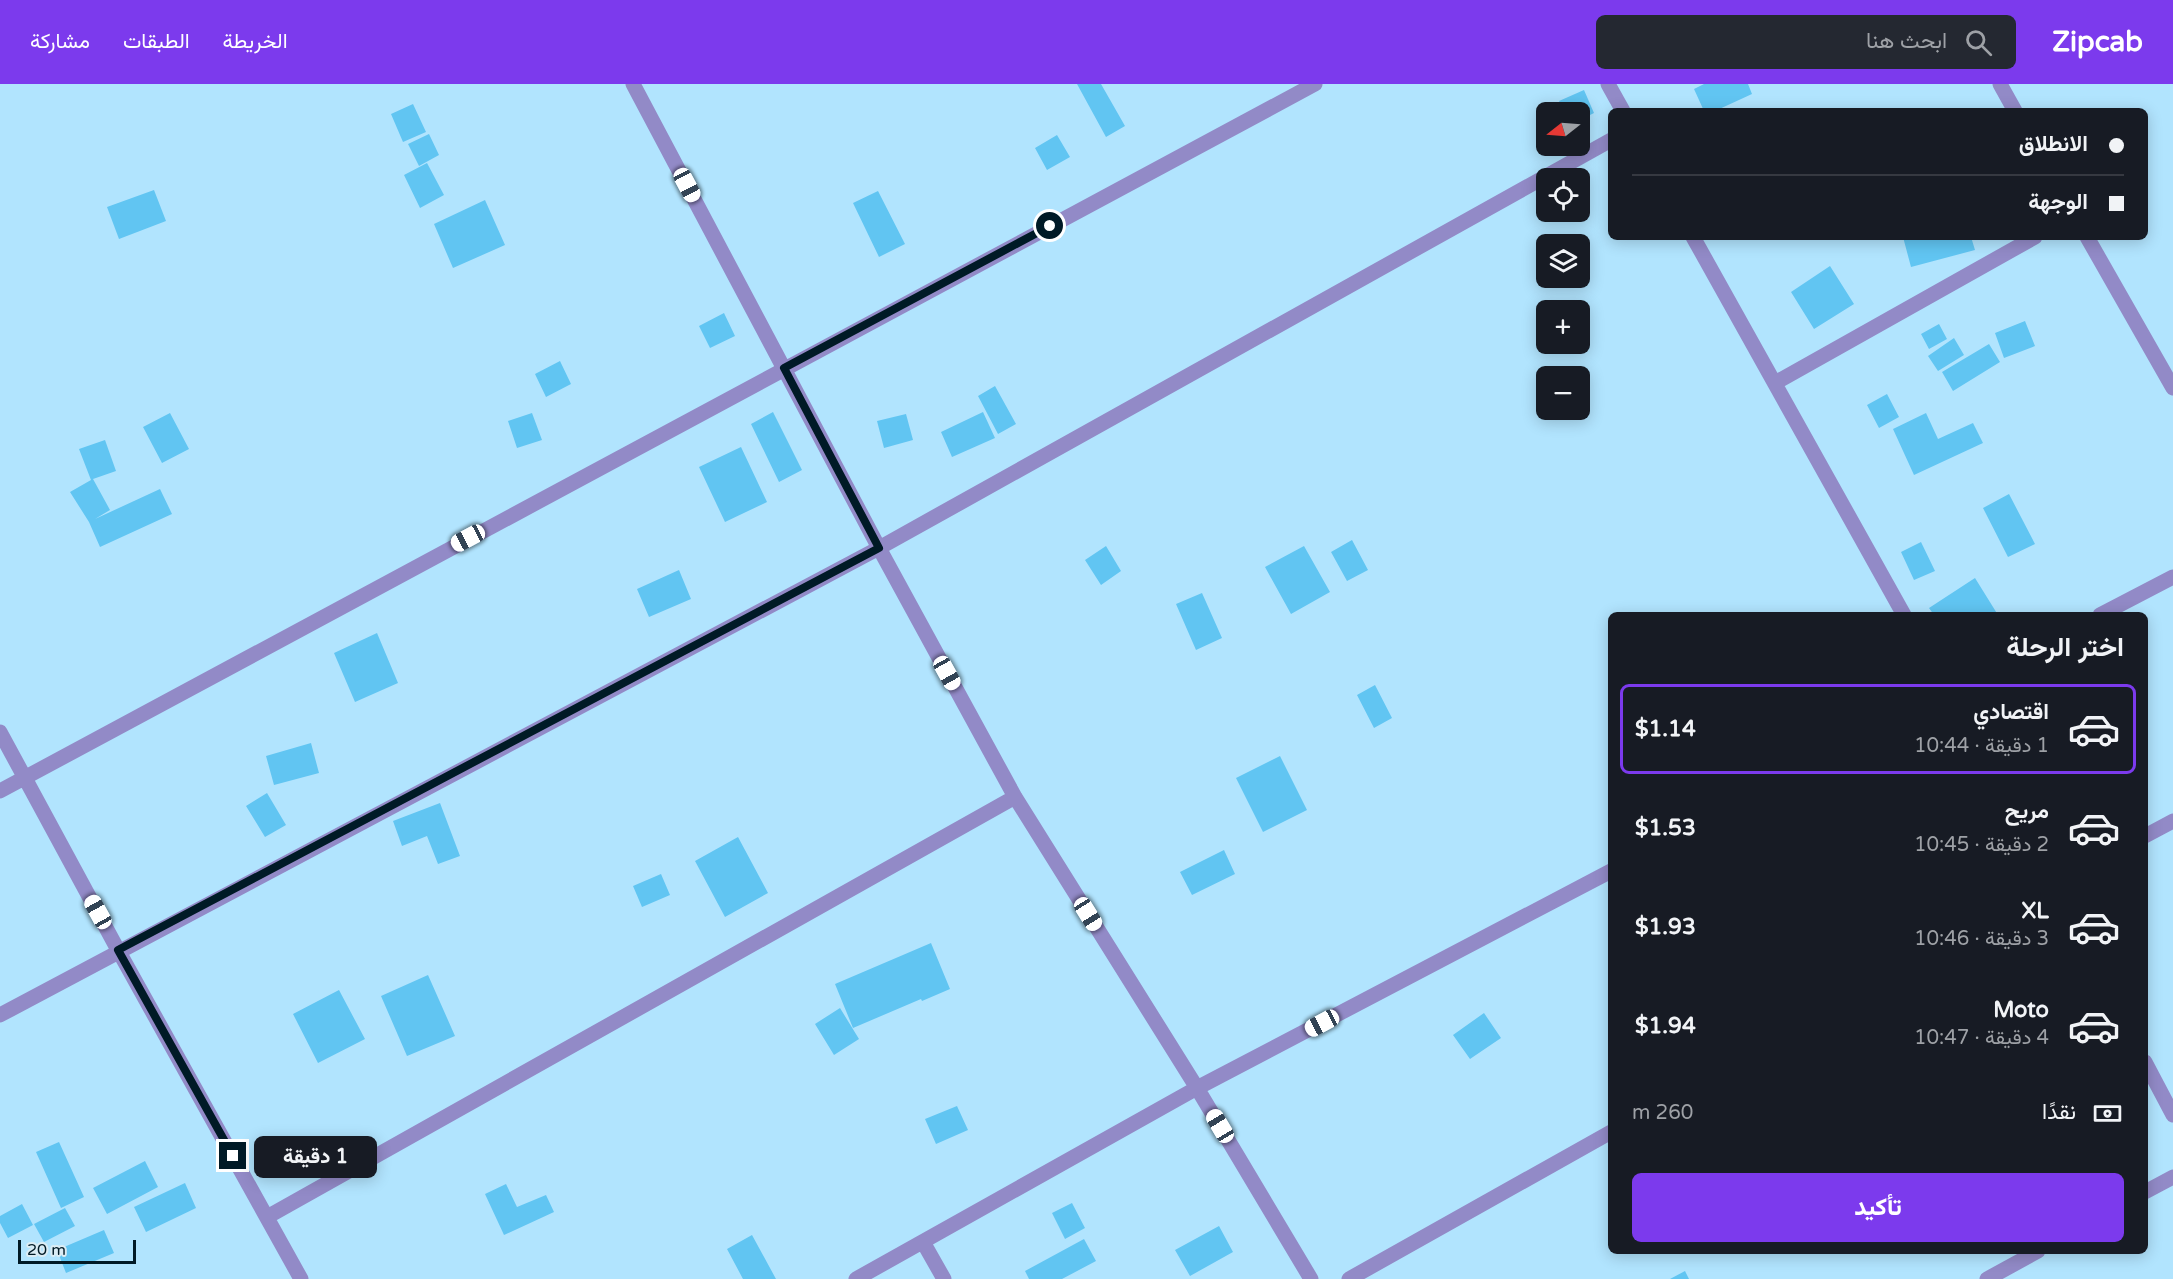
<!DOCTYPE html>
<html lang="ar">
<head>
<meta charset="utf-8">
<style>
	body { margin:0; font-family:"Varela Round",Vazirmatn,sans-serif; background:#242831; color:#f1f3f6; direction:rtl; height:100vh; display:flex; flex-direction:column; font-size:22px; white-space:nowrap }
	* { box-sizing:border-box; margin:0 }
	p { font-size:20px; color:#9ea1a6 }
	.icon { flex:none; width:33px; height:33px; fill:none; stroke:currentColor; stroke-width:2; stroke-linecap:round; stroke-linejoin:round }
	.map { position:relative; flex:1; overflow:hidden; direction:ltr }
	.sheet { position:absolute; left:1608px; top:528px; width:540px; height:642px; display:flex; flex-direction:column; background:#171b24; border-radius:9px; box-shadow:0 3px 15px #0003; direction:rtl }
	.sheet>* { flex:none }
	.guide { position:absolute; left:1608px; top:24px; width:540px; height:132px; border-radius:9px; box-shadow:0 3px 15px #0003; direction:rtl; display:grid; align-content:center; height:132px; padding:0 24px; background:#171b24 }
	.needle { width:39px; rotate:253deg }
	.tools { position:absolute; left:1536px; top:18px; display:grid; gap:12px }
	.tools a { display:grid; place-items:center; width:54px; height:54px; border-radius:9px; background:#171b24; box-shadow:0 3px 15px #0003; font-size:30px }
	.scale { position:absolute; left:18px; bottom:15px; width:118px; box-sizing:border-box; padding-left:6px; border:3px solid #001a26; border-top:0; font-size:16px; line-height:21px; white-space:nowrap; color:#001a26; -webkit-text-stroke:4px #dbecf4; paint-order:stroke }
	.end { position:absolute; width:27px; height:27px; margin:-14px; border:8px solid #001a26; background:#fff; box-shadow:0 0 0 3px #fff }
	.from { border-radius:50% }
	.bubble { position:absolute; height:42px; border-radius:9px; background:#171b24; box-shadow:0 3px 15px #0003; font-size:20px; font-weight:800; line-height:42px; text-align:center; direction:rtl }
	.car { position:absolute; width:18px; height:36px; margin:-18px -9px; border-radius:8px; box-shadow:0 0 4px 2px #0007; background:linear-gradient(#fff 24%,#345 0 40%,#fff 0 76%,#345 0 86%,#fff 0) }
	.guide b { display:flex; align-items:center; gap:21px; height:57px; font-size:22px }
	.guide b+b { border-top:2px solid #363941 }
	.guide i { width:15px; height:15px; background:#f1f3f6 }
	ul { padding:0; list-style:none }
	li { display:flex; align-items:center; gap:18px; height:90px; margin:0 12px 9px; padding:0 12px; border:3px solid transparent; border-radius:9px }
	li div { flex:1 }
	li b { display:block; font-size:22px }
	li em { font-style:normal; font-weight:800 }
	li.on { border-color:#7c3aed }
	li>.icon { width:54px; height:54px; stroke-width:1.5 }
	h2 { padding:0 24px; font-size:27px; line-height:72px }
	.pay { display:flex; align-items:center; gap:15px; height:66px; padding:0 24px; font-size:22px }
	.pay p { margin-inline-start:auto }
	.action { display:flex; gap:12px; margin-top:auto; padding:12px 24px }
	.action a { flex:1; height:69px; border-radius:9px; background:#7c3aed; color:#fff; font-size:24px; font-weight:800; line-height:69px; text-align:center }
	header { display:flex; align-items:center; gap:36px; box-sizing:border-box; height:84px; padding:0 30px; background:#7c3aed; color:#fff }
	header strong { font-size:28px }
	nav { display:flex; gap:33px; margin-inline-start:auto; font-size:21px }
	.search { width:420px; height:54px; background:#242831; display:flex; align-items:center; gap:15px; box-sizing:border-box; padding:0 21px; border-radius:9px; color:#9ea1a6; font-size:22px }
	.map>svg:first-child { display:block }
</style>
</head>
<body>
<header>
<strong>Zipcab</strong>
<div class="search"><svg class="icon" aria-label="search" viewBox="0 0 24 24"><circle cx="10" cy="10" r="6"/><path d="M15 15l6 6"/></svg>ابحث هنا</div>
<nav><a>الخريطة</a><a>الطبقات</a><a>مشاركة</a></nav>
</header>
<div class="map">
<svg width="2173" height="1195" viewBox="0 0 2173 1195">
	<rect width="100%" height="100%" fill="#b1e4fe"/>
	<!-- building -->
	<path fill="#61c5f2" d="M1077,0H1101L1125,42L1106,53Z
		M1704,0H1748L1752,10L1715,27H1704L1694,5Z
		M1584,6L1594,29L1580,36V28H1564L1559,17Z
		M413,20L426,48L403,58L391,30Z
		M429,50L439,71L419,82L408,60Z
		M1057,51L1070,73L1047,86L1035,64Z
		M427,79L444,111L420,124L404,91Z
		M154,106L166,137L119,155L107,123Z
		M878,107L905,160L879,173L853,119Z
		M485,116L505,161L453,184L434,140Z
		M1903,153H1971L1975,166L1911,183Z
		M1830,182L1854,220L1814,245L1791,208Z
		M724,229L735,252L710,264L699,242Z
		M2025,237L2035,262L2004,274L1995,249Z
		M1939,240L1947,255L1929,265L1921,250Z
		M1954,254L1964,271L1938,287L1928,272Z
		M1989,260L2000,278L1953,307L1942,288Z
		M560,277L571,300L546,313L535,290Z
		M995,302L1016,340L998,350L978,312Z
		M1887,310L1899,333L1879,344L1867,321Z
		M773,328L802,386L779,398L751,340Z
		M983,328L995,354L952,373L941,348Z
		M170,329L189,365L162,379L143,343Z
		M532,329L542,356L517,364L508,337Z
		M1926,329L1938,355L1973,339L1983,359L1914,391L1893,345Z
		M906,330L913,356L884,364L877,337Z
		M105,356L116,387L93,395L110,426L95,435L160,405L172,430L100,463L89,438L70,408L91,396L79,365Z
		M741,363L767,418L725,438L699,383Z
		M2009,410L2035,460L2008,473L1983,424Z
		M1352,456L1368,486L1347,497L1331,468Z
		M1921,458L1935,487L1914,496L1901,468Z
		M1106,462L1121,487L1101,501L1085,476Z
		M1304,462L1330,508L1291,530L1265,483Z
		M679,486L691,515L649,533L637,505Z
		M1975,494L1998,531H1934L1929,524Z
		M1202,509L1222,554L1196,566L1176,520Z
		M377,549L398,599L355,618L334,569Z
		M1375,601L1392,634L1374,644L1357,611Z
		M311,659L319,689L274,701L266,672Z
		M1280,672L1307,726L1263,748L1236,694Z
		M267,709L286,741L265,753L246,722Z
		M440,719L460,772L438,780L427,752L402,762L393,737Z
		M738,753L768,809L725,833L695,777Z
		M1224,766L1235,790L1192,811L1180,788Z
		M661,790L670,811L642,823L633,802Z
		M931,859L950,905L922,917L921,915L853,944L835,900Z
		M428,891L455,952L407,972L381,912Z
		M339,906L365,955L318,979L293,930Z
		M840,924L859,955L834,971L815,940Z
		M1484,929L1501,954L1470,975L1453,951Z
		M957,1022L968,1046L936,1060L925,1035Z
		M59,1058L84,1113L61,1124L36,1068Z
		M145,1077L158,1103L107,1130L93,1104Z
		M185,1099L196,1124L146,1148L134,1123Z
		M506,1100L517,1123L546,1111L554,1128L504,1151L485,1110Z
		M1072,1119L1085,1144L1065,1155L1052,1129Z
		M22,1120L33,1141L8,1154L0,1139V1132Z
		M65,1124L75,1142L44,1158L34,1140Z
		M1219,1142L1233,1168L1190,1192L1175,1166Z
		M104,1146L114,1169L66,1189L57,1166Z
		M752,1151L776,1195H743L727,1165Z
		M1084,1155L1096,1177L1062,1195H1029L1025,1187Z
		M1685,1187L1689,1195H1670Z"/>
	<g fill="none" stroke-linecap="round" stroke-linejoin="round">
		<!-- minor -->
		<path stroke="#928ac7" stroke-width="15" d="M633,0L879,464L1015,713L1197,1004L1311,1195
			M1608,0L1623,27
			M2000,0L2015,27
			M1693,153L1904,531
			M2087,153L2173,304
			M1775,299L2035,153
			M2100,531L2173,493
			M0,648L118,866L301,1195
			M0,707L1315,0
			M2145,752L2173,737
			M0,931L879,464L1611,56
			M2145,978L2173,1031
			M2145,1108L2173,1093
			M267,1133L1015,713
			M923,1158L944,1195
			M856,1195L1197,1004L1611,787
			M1349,1195L1611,1048
			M1987,1195L2038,1167"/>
	</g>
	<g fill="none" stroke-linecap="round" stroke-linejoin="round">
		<!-- route -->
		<path stroke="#001a26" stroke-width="8" d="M233,1072L118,866L879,464L784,284L1050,142"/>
	</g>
</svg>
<div class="tools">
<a><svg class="needle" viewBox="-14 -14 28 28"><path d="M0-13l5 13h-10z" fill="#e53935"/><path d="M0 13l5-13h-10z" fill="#9ea1a6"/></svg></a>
<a><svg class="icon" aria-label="locate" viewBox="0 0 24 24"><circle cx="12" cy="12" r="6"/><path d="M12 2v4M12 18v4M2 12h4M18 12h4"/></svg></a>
<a><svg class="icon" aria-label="layers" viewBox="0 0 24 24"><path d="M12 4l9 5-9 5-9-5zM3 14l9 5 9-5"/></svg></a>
<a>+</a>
<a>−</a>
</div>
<div class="scale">20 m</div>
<i class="end from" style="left:1050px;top:142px"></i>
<i class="end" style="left:233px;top:1072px"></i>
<div class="bubble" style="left:254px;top:1052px;width:123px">1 دقيقة</div>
<i class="car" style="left:687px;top:101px;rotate:152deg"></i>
<i class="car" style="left:468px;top:454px;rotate:242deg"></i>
<i class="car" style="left:947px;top:589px;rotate:151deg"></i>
<i class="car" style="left:98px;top:828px;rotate:331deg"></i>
<i class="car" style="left:1088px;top:830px;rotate:148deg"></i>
<i class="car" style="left:1322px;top:939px;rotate:242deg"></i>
<i class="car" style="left:1220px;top:1042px;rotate:329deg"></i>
<div class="guide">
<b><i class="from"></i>الانطلاق</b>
<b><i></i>الوجهة</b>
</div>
<section class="sheet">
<h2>اختر الرحلة</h2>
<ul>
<li class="on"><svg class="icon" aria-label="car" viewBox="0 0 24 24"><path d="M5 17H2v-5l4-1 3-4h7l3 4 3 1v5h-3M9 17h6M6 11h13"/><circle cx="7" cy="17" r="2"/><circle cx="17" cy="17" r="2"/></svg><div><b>اقتصادي</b><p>1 دقيقة · 10:44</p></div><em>$1.14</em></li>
<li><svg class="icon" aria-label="car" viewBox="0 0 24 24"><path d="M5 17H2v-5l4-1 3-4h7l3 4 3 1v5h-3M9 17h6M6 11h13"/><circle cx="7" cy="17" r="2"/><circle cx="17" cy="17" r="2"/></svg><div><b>مريح</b><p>2 دقيقة · 10:45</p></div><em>$1.53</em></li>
<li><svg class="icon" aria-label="car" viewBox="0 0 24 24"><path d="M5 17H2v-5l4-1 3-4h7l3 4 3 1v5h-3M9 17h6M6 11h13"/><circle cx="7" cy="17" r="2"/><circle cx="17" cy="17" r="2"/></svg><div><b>XL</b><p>3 دقيقة · 10:46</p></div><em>$1.93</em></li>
<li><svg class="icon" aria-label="car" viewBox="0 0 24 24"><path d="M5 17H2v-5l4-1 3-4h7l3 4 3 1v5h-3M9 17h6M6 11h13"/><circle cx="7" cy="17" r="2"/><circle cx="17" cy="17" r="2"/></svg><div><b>Moto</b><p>4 دقيقة · 10:47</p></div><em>$1.94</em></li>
</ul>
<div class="pay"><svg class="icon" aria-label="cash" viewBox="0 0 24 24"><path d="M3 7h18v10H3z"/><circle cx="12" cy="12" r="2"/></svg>نقدًا<p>260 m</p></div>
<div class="action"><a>تأكيد</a></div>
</section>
</div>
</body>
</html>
